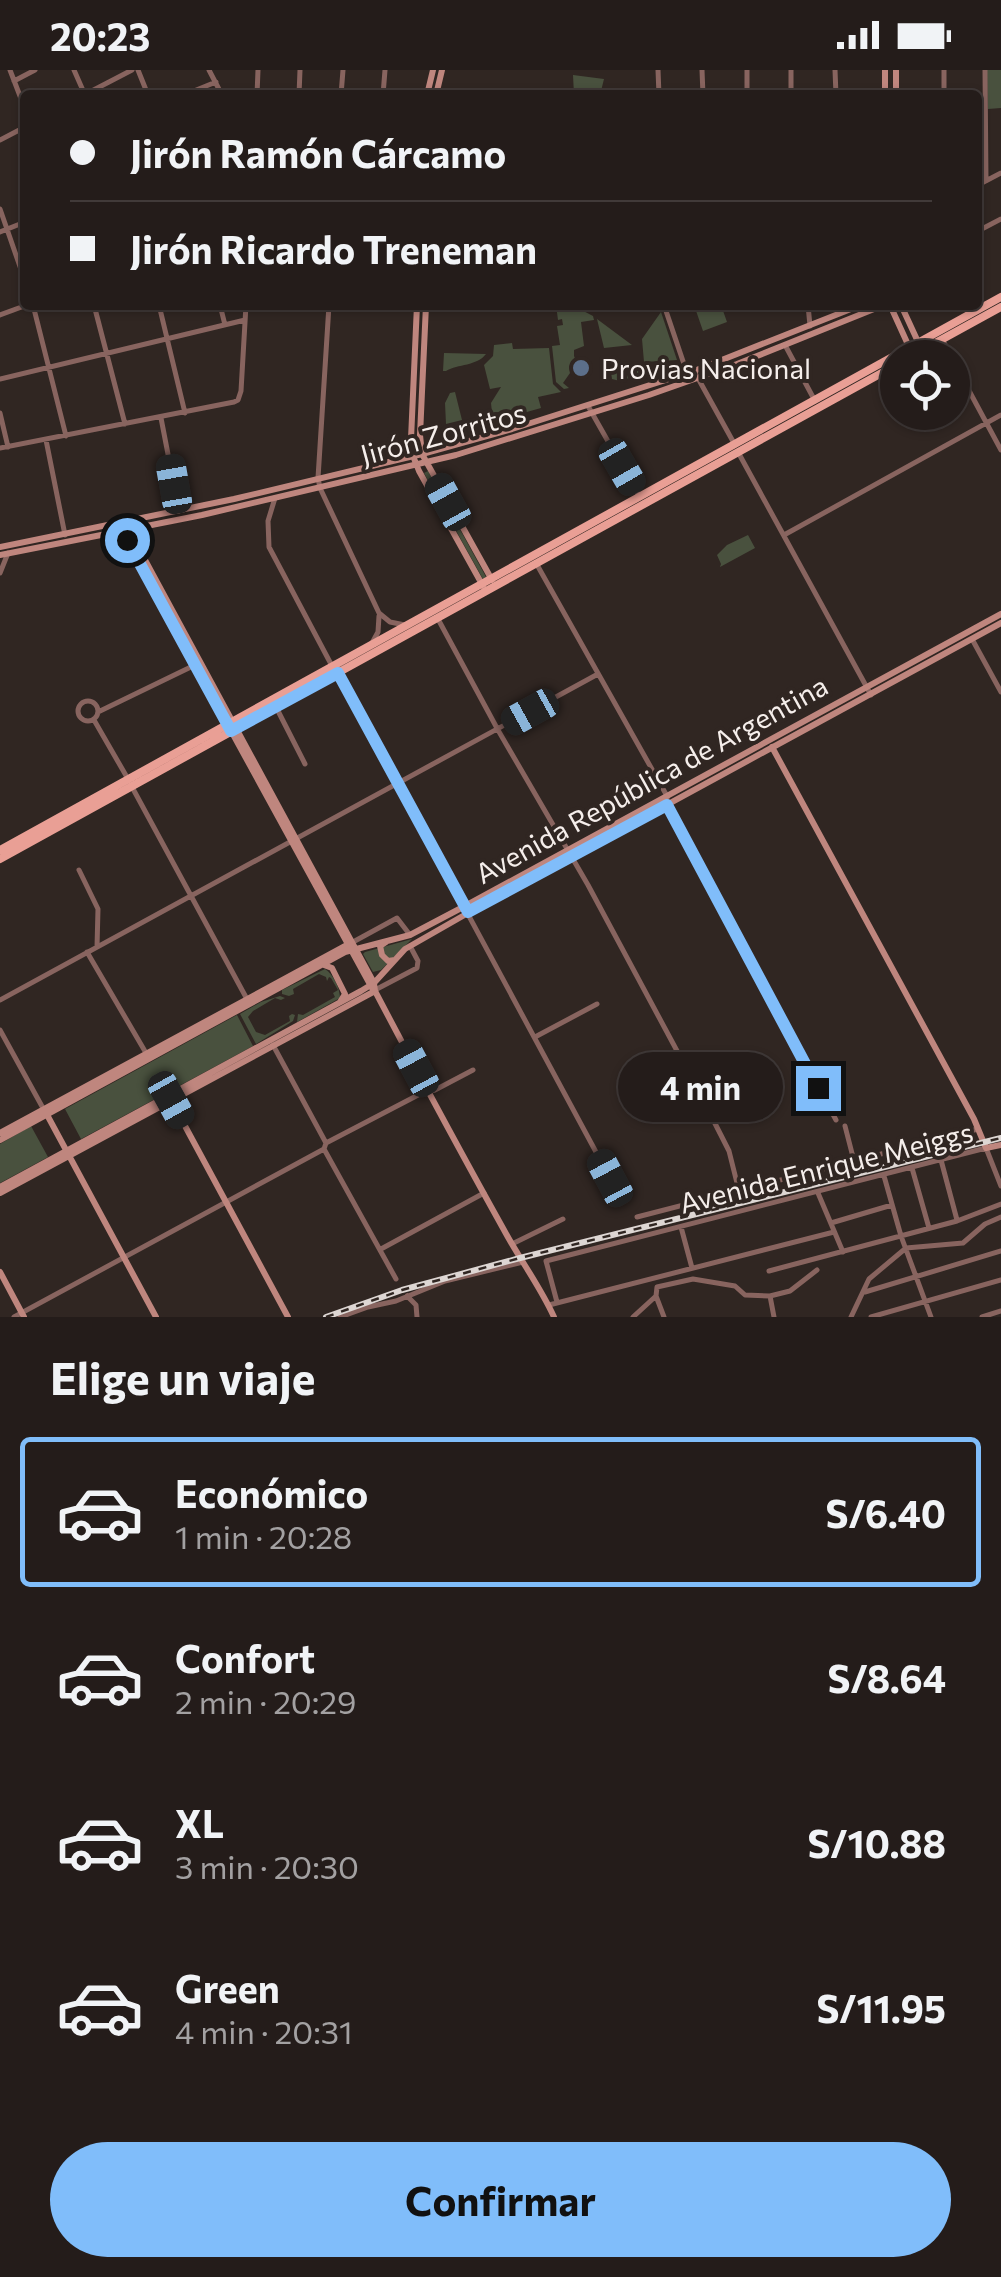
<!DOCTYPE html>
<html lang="es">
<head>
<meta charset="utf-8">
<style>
	body { margin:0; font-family:Commissioner,sans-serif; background:#302927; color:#f1f3f6; height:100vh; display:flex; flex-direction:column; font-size:38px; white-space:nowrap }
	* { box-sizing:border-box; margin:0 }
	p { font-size:32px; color:#a3a1a2 }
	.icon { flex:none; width:55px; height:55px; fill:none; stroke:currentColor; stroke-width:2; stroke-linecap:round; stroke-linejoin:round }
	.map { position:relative; height:1247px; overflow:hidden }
	.side { display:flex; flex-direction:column; background:#241c1a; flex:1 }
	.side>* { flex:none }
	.top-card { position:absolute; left:20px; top:20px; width:962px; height:220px; border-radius:10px; box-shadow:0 2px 8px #0004,0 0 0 2px #413a39; display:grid; align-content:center; height:220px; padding:0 50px; background:#241c1a }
	.controls { position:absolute; left:880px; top:270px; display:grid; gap:20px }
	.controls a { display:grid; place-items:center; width:90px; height:90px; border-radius:50%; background:#241c1a; box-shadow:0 2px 8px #0004,0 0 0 2px #413a39; font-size:50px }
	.end { position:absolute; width:45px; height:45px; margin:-22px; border:12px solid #80bdfa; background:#111; box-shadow:0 0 0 5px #111 }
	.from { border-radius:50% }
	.bubble { position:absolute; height:70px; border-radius:35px; background:#241c1a; box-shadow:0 2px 8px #0004,0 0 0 2px #413a39; font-size:32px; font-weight:700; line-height:70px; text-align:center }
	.car { position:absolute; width:30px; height:60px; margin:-30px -15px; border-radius:12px; box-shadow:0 0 8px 2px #0007; background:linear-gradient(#222 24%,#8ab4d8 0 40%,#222 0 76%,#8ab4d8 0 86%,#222 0) }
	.top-card b { display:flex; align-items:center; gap:35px; height:95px; font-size:38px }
	.top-card b+b { border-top:2px solid #413a39 }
	.top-card i { width:25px; height:25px; background:#f1f3f6 }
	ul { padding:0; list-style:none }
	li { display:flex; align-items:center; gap:30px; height:150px; margin:0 20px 15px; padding:0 30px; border:5px solid transparent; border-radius:10px }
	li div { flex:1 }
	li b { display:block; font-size:38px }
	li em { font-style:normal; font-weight:700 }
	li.active { border-color:#80bdfa }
	li>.icon { width:90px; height:90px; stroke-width:1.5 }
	h2 { padding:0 50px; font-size:45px; line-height:120px }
	.cta { display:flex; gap:20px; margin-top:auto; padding:20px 50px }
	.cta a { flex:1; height:115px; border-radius:60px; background:#80bdfa; color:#111; font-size:40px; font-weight:700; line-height:115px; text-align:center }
	.status { display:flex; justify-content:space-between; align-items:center; height:70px; padding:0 50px; background:#241c1a; direction:ltr }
	.status svg { height:28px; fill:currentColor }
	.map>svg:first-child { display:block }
</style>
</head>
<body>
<div class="status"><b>20:23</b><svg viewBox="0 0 49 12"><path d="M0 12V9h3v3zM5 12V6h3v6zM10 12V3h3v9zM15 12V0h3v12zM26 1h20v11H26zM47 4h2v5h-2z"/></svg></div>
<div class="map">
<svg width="1001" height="1247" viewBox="0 0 1001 1247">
	<rect width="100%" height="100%" fill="#302622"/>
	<!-- green -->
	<path fill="#49513e" d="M987,0H1001V38L988,39Z
		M573,5L604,9L600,25H574Z
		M556,235H572L593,246L594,250L581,252L584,276L574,280V286L577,293L563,313L569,318L564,319L556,312L552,276L560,275L557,256L563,255L562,249L558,250Z
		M694,235H721L727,252L703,261Z
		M661,242L677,290L644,292L642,269Z
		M597,249L632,275L604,278Z
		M512,273L513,279L549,278L553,314L561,322L538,327L541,338L502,349L499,342L492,343L491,333L501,317L490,319L484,295L493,286L494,275Z
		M444,283L486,284C477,296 458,294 446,301H443Z
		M632,294H663L665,296L620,311L612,309L611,302L616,296Z
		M455,322L462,350L446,354L445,333L450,323Z
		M428,401L486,507L483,509L424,403Z
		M748,465L755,478L720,497L721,494L717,485L727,475Z
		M412,869L381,900L373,902L363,884L365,882Z
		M325,899C333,904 340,918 340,928L297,952L298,944L303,945L335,927L333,923L338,920L331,908L329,907L327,911L326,907L319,904L293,919L294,924L289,926L282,924V920Z
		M280,926L285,928L281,930L275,928L253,941L248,947L256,962L265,965L290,951L289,946L292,944L295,945L293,951L256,974L240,944L261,932Z
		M237,945L253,976L81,1069L65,1039Z
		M31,1056L48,1087L0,1113V1074Z"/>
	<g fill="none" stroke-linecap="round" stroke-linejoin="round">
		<!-- street -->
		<path stroke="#88645f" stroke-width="5" d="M10,0L25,39
			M74,0L85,25
			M138,0L148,25
			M209,0L222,25
			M658,0L659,25
			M702,0L703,25
			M747,0V25
			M791,0V25
			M835,0L836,25
			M944,0V25
			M985,0L986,111
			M14,11L35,0
			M84,25L132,0
			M184,25L216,12
			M257,25L258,0
			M299,25L300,0
			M341,25L343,0
			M383,25L385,0
			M0,70L25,57
			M978,115L1001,103
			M0,139L25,211
			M978,161L1001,149
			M0,162L25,152
			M33,235L66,366
			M94,235L125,354
			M159,235L185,343
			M220,235L225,255
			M329,235L318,408L320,418L379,543L390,552L405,555
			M664,235L687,303
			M808,235L810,256
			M0,245L27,235
			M942,269L952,288
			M785,275L815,331
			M952,289L1001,380
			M694,301L735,375
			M0,309L245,250
			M588,336L639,426
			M0,343L8,377
			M161,348L179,441
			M46,370L65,465
			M0,378L234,332L238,330L241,321L246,235
			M738,382L871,625
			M275,428L268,451L269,477L332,596
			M784,465L1001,345
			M536,493L667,726V735L836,1050
			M0,503L8,483
			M438,549L498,660L588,815L698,1020L729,1081L739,1121
			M972,569L1001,622
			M372,573L378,562L379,546
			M338,603L610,1108
			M78 641a10 10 0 1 1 20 0a10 10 0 1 1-20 0Z
			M276,637L305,694
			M98,642L195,595
			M94,650L128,709
			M132,717L248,931
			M79,800L98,839L97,877
			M353,872L397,848L410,865
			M87,882L146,983
			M375,920L417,898L418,891L410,876
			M0,930L598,604
			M0,960L44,1040
			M535,967L597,934
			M273,975L326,1073L324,1079L396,1209
			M845,1056L854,1091
			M326,1073L422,1023L435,1020L473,1000
			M941,1090L957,1150
			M912,1098L929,1158
			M884,1106L901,1166L931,1247
			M818,1123L843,1182
			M637,1147L978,1059
			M831,1153L892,1135
			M681,1157L692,1198
			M512,1174L563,1149
			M381,1179L484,1123
			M769,1201L957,1151L1001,1134
			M865,1222L1001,1181
			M407,1226L416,1235L417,1247
			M770,1226L774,1247
			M557,1232L546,1191L986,1078L1001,1116
			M549,1235L834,1162
			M14,1247L324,1079
			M340,1247L368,1237L396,1231L445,1211L523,1192
			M633,1247L656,1226
			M664,1247L656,1226L657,1217L693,1209L735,1216L745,1225L770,1226L790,1221L817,1200
			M851,1247L869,1209L906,1178L963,1173L985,1154L1001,1147
			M871,1247L1001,1210
			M982,1247L1001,1241"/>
		<!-- secondary -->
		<path stroke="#bf867e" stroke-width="6" d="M885,0V25
			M896,0V25
			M427,25L433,0
			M436,25L442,0
			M417,235L411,369L413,386L419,401L483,516
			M426,235L420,365L422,384L492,510
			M890,235L910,279
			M901,235L919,274
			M125,453L374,913L375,921C417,1001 460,1081 504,1160C520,1190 540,1216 554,1247
			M121,460L372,918
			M0,477L234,429L422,384L512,359L694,301L861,235
			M0,485L202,445L456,385L649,325L737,294L884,235
			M772,677L974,1049L986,1078L1001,1075
			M386,872L380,876L382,885L388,891L395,890
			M324,895L332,898L345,924L340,932
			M171,1030L288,1247
			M45,1041L156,1247
			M0,1063L347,875
			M0,1070L345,882L410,865L465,836L1001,544
			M0,1117L361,921L374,913L405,879L468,843L1001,553
			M0,1123L375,921
			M0,1202L24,1247"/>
		<!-- primary -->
		<path stroke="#e99f95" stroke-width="8" d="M908,288L1001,237
			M0,780L1001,227
			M0,789L898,294"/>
		<defs>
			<path id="rail" d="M326,1247L402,1220L520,1188L1001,1068"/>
		</defs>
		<!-- rail casing -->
		<use href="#rail" stroke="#ddd6d3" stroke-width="6"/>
		<!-- rail -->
		<use href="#rail" stroke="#302622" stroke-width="2.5" stroke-dasharray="8" stroke-linecap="butt"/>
	</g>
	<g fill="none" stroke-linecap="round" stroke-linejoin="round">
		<!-- route -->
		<path stroke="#80bdfa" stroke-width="12" d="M127,470L231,661L338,603L468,842L667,735L818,1018"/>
	</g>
	<!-- markers -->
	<circle fill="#5c6f8a" stroke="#302622" stroke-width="4" cx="581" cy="298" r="10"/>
	<g text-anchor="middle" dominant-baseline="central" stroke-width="8" stroke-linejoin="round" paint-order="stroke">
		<!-- poi labels -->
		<g font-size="28" fill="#f5eeeb" stroke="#302622" text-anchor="start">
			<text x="601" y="298">Provias Nacional</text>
		</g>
		<!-- street labels -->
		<g font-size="28" fill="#f5eeeb" stroke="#302622">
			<text transform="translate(443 363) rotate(-15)">Jirón Zorritos</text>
			<text transform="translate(651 709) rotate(-29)">Avenida República de Argentina</text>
			<text transform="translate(826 1097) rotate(-14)">Avenida Enrique Meiggs</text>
		</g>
	</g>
</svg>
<div class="controls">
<a><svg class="icon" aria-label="locate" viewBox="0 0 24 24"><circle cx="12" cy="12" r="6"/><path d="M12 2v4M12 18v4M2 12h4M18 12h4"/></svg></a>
</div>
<i class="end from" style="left:127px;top:470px"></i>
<i class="end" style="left:818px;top:1018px"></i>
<div class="bubble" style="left:618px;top:982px;width:165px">4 min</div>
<i class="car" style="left:622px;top:397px;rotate:150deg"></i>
<i class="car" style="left:174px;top:414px;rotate:350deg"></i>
<i class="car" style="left:448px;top:432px;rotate:331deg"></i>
<i class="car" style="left:530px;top:642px;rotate:241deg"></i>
<i class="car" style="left:416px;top:998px;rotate:332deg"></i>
<i class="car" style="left:171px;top:1030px;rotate:151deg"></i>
<i class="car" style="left:610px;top:1108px;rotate:332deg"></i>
<div class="top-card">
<b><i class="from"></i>Jirón Ramón Cárcamo</b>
<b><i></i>Jirón Ricardo Treneman</b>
</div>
</div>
<section class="side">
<h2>Elige un viaje</h2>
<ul>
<li class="active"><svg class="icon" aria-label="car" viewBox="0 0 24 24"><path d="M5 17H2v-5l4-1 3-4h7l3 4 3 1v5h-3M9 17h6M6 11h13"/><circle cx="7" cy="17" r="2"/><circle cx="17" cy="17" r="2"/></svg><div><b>Económico</b><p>1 min · 20:28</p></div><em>S/6.40</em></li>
<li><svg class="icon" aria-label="car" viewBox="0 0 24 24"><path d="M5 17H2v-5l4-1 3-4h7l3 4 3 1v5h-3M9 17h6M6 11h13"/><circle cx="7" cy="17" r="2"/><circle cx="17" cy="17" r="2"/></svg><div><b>Confort</b><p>2 min · 20:29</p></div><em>S/8.64</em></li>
<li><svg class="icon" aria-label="car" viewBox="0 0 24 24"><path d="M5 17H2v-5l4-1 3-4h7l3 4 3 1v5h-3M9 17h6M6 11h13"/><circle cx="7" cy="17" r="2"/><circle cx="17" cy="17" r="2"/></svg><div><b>XL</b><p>3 min · 20:30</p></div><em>S/10.88</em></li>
<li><svg class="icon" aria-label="car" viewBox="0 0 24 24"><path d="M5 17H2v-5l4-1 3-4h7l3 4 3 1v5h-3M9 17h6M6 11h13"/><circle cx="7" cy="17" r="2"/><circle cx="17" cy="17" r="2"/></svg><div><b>Green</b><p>4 min · 20:31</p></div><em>S/11.95</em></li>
</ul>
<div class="cta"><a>Confirmar</a></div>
</section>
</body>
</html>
